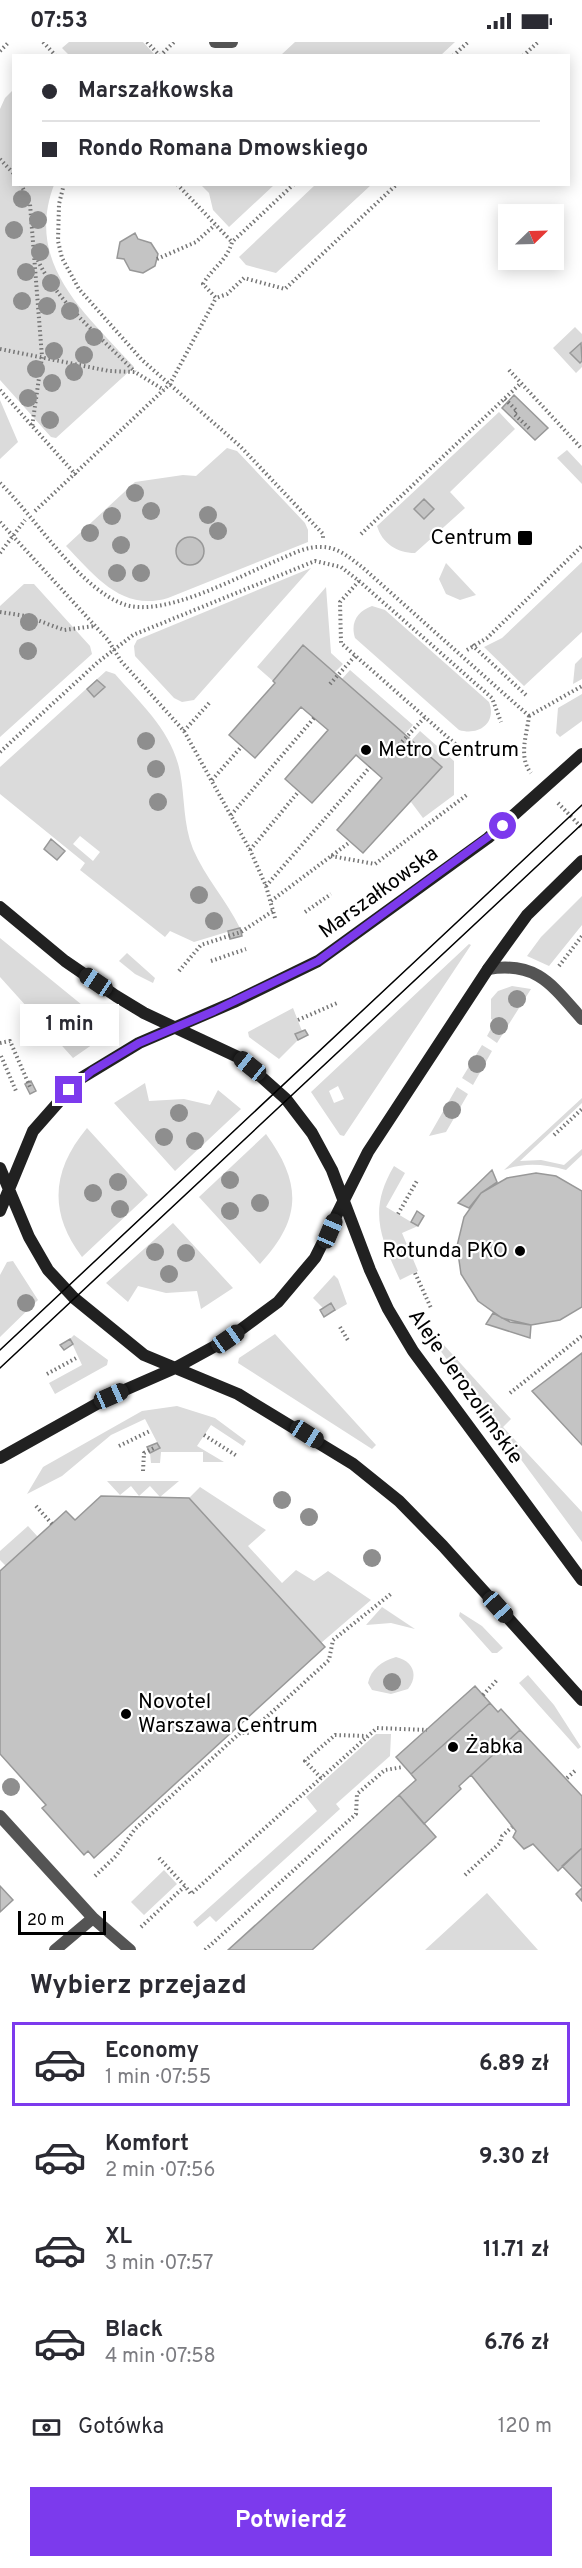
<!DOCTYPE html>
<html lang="pl">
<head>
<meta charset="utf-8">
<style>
	body { margin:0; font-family:Overpass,sans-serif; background:#f2f2f3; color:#2b2b33; height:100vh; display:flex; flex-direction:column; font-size:22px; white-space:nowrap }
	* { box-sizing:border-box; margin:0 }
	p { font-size:20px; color:#7c7c81 }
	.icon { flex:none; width:33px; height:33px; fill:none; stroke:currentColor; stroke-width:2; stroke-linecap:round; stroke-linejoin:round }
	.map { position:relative; height:1908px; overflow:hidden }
	.drawer { display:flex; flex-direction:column; background:#fff; flex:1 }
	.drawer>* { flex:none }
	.hud { position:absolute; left:12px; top:12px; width:558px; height:132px; border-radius:0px; box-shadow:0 3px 15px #0003; display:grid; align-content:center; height:132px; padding:0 30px; background:#fff }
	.needle { width:39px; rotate:67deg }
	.fabs { position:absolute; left:498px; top:162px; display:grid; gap:12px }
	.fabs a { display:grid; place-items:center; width:66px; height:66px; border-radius:0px; background:#fff; box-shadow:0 3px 15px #0003; font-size:30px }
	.scale { position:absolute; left:18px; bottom:15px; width:88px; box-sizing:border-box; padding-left:6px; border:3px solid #000; border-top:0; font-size:16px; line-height:21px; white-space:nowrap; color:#000; -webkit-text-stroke:4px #fff; paint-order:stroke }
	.end { position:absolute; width:27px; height:27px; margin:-14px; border:8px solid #7c3aed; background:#fff; box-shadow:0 0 0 3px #fff }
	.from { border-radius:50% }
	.bubble { position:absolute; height:42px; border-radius:0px; background:#fff; box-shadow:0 3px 15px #0003; font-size:20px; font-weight:700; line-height:42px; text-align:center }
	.car { position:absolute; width:18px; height:36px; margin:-18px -9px; border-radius:8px; box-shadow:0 0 4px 2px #0007; background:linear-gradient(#222 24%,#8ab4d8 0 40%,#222 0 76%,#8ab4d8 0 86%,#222 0) }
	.hud b { display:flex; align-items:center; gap:21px; height:57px; font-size:22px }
	.hud b+b { border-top:2px solid #e1e1e2 }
	.hud i { width:15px; height:15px; background:#2b2b33 }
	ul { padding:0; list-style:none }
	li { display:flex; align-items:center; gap:18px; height:84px; margin:0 12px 9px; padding:0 18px; border:3px solid transparent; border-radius:0px }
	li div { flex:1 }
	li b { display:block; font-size:22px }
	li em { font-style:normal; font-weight:700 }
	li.selected { border-color:#7c3aed }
	li>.icon { width:54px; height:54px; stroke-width:1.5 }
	h2 { padding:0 30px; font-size:27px; line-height:72px }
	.pay { display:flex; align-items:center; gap:15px; height:66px; padding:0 30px; font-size:22px }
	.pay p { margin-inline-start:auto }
	.primary-button { display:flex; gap:12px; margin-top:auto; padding:12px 30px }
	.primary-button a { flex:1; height:69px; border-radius:0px; background:#7c3aed; color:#fff; font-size:24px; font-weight:700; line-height:69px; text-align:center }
	.status { display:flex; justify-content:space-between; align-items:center; height:42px; padding:0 30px; background:#fff; direction:ltr }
	.status svg { height:16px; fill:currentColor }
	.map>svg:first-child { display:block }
</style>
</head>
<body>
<div class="status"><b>07:53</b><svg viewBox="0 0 49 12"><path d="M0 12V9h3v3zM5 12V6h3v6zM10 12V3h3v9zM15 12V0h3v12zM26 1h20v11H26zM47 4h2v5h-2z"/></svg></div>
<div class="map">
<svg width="582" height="1908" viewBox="0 0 582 1908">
	<rect width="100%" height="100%" fill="#fff"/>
	<!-- green -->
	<path fill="#dbdbdb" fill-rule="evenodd" d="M69,0H143L155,13H69L62,6Z
		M295,0H455L441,13H281Z
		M13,48L14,142L54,143C24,222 86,272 134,325L56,396L51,395L0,338V67L5,56Z
		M201,143H274L229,185L213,168L209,151Z
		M315,143H371L276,231L246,223L239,215Z
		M575,285L582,292V302L571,311L580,321L582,319V325L576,331L553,306Z
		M0,358L18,400L0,417Z
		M499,370L515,387L450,450L465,466L415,511C397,511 382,501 377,484Z
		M227,406L237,409L305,481L308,488V500L168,556C122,570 95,534 66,504L135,440L183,433L196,434Z
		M567,408L582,424V442L557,416Z
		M582,520V590L524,644L484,605L502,596Z
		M446,521L476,553L460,558L446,552L439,537Z
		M311,526L194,658L182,660L174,656L135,614L134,604L137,598Z
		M24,542H34L90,604L92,612L0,695V564Z
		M326,545L331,611L343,622L334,631L303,604L273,639L257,625Z
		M372,564L385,568L489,660C497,681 479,694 459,688L355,596C350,580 358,569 372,564Z
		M582,615V637L573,642L575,622Z
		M350,628L413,683L404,693L341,638Z
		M106,629L115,632C141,662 172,689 180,730C185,756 183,782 193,807C205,835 226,858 240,886L194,900L170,889L165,895L80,828L85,821L0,752V725ZM80,794L100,810L93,819L73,802Z
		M582,652V679L560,695L556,691L558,666Z
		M420,689L454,719V753L423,776L411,760L441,725L411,699Z
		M582,854V883L549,924L527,914L541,895Z
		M0,896L109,985V991L73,1016L0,935Z
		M469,902L471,903L344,1094L340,1093L311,1050ZM338,1044L344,1057L334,1061L329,1049Z
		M127,911L155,936L153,941L135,932L119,919Z
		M512,944L531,947L497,1001L487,994L495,979L491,977V957L498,949Z
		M293,966L302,989L296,992L298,998L279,1017L249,995L248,990Z
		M482,1003L492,1009L473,1043L462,1036Z
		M145,1041L149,1059L184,1057L210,1063L218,1048L241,1067L175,1129L114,1061Z
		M457,1045L468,1052L446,1090L429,1094Z
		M582,1056V1061L520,1119L541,1118L564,1123L582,1107V1113L566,1128C544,1122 525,1120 504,1128Z
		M87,1086L148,1153L82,1215C48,1170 52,1128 87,1086Z
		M266,1092C302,1141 302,1177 260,1222L199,1155Z
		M394,1124L405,1131L386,1165L418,1184L402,1191L418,1229L400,1238C380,1195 368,1168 394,1124Z
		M173,1181L233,1246L201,1267L197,1249L166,1251L138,1244L128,1260L106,1241Z
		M13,1219L38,1258L0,1295V1233L7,1220Z
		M334,1233L338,1237L347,1262L335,1269L331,1262L323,1266L313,1256Z
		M275,1292L376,1403L372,1407L238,1321L239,1316Z
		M74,1293L108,1318L107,1323L55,1352L49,1341L82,1323L70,1297Z
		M431,1296L443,1302L511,1377L503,1385L582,1470V1500Z
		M177,1364L215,1376L246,1399L243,1404L211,1383L197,1404L224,1420H203V1410H161L160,1421H151L150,1411L160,1406L145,1377L111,1393L62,1434L27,1452L43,1425L142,1369Z
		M107,1439H179L160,1455L150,1444L139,1454L131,1444L120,1453Z
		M200,1445L266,1488L248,1504L282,1541L296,1528L314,1539L328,1529L371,1558L321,1601L189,1456Z
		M28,1484L38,1495L6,1524L0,1518V1509Z
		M382,1565L415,1587L391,1581L366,1583Z
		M460,1570L482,1584L503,1606L497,1611H492L459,1574Z
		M396,1615C413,1619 419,1633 408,1647L391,1652L372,1648L368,1641C371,1627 382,1619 396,1615Z
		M528,1633L554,1663L581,1705L578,1707L519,1641Z
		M376,1692H391L390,1714L336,1762L340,1767L216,1880L210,1874L197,1885L193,1880L317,1769L306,1755Z
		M164,1828L177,1842L144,1873L131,1860Z
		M487,1851L538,1908H425Z"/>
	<!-- building -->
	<path fill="#c4c4c4" stroke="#989898" stroke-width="1.5" d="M135,191L138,197L151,201L158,212L155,224L143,231L130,228L124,217L117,216L120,200Z
		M581,301L582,319L580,321L570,311Z
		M514,353L548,386L535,398L502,366Z
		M424,457L434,467L424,477L414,467Z
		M176 509a14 14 0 1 1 28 0a14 14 0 1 1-28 0Z
		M303,603L442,725L363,811L337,788L382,736L356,713L312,761L285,737L328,688L301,665L255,716L229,693L275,641L273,639Z
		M97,638L105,645L94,655L87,647Z
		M51,797L65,809L57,818L44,807Z
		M240,886L242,894L230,897L228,889Z
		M305,988L308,993L298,998L295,992Z
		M31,1039L36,1049L30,1052L25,1042Z
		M492,1128L497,1140L481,1151L469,1166L458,1161Z
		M536,1131L556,1134L582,1149V1265L560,1278L531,1283L502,1276L478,1259L461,1232L457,1204L464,1175L481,1151L507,1136Z
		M417,1169L424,1174L418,1184L411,1180Z
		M331,1261L335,1268L324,1275L320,1268Z
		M493,1271L510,1280L531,1283L530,1296L486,1282Z
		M70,1297L73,1302L64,1308L60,1303Z
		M582,1311V1403L532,1349Z
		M157,1401L160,1406L150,1411L147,1405Z
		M101,1454L189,1456L325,1605L94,1816L88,1809L84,1813L42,1766L46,1763L0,1712V1529L66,1469L75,1478Z
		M475,1644L490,1661L411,1732L396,1715Z
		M490,1661L498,1670L501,1667L520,1688L459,1744L461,1747L424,1782L399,1753L416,1738L411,1732Z
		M520,1688L582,1754V1806L558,1829L533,1802L524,1807L513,1795L516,1789L471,1733Z
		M399,1753L436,1795L312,1908H228Z
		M582,1806V1845L562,1824Z
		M0,1844L13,1858L0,1870Z
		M582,1846V1859L576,1852Z"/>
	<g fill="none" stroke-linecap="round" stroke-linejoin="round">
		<!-- path -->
		<path stroke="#767676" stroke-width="4" stroke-dasharray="1.5 3" stroke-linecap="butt" d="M43,0L56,14
			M147,0L160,14
			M0,9L9,0
			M160,14L174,0
			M453,14L468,0
			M523,14L538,0
			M0,117L14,132
			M21,142L30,162L42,315L32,385
			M64,142L59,162L58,199L62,216L79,247L142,318L240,404L323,492V498
			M177,142L232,200
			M294,142L232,200C227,219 212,226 203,242L216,256L227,252L244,236L285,247L397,142
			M36,214C55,259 101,295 135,330
			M157,217L196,200L215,183
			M0,307L109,329L135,330L164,348
			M509,328L582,407
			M0,348L76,433
			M505,357L517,369L514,372L531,388
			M0,441C35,475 78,545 123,562C163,577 239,534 278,518C292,512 307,504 322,505C338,505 350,516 362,525L529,674
			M35,469L170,342L216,256
			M0,480L108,598L121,619L184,689L250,808L266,844L275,876
			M361,492L521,341
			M0,511L25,478
			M359,539L340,560L341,601L470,715
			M0,570L26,574L64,588L95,584
			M472,603L526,653
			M467,608L487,596L582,504
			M330,642L355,614
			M529,674C527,692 518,715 531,731
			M529,674L582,644
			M184,689L211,659
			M399,703L425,675
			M0,710L98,620L133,593L315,519L341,525L359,539L492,656L501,680
			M212,738L242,704
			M558,761L582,786
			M231,773L314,676
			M250,808L299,749
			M331,814L375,822L468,752
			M266,844L370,725
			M271,859L350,800
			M305,870L331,852
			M211,919L246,907
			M559,924L582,894
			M179,929L201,903L241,890L273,869
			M298,978L337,961
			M0,1001L10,999L30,1045
			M1,1014L16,1049
			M554,1093L582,1067
			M398,1172L418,1137
			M415,1231L431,1266
			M340,1285L349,1300
			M47,1332L78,1315
			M510,1351L582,1294
			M204,1393L237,1414
			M119,1404L150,1389
			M143,1429L144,1411L154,1406
			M36,1464L52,1482
			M483,1653L497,1638
			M321,1736L305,1719L335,1693L367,1694
			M567,1736L577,1727
			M159,1816L185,1844
			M465,1833L500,1801L502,1794L512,1785
			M95,1834L116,1814L135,1787L240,1691H249L329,1618L333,1598L392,1551
			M141,1885L185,1844L191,1852L377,1686L427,1688
			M205,1908L356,1772L357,1752L385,1728L403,1725"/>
		<!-- service -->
		<path stroke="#545454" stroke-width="12" d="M215,0H232"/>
		<!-- minor -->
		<path stroke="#545454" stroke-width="12" d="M488,927C537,919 552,943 582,977
			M0,1774L93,1876L130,1908
			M55,1908L93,1876"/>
		<!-- secondary -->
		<path stroke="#212121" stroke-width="12" d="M0,865L65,919L116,954L144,971L240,1016L286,1057L312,1091L332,1128L370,1228L388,1267L413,1309L582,1538
			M0,1126L29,1195L48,1228L74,1256L144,1313L238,1352L353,1422L399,1459L443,1504L582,1658
			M0,1169L33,1089L78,1038L139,1001L234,960L318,919L488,796L582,712
			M0,1416L111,1354L175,1326L228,1297L278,1260L315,1216L368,1110L488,927L527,873L582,819"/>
		<!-- tram -->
		<path stroke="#000" stroke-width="1.5" d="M0,1308L582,763
			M0,1326L582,782"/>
	</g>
	<!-- trees -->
	<g fill="#8e8e8e">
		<circle cx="22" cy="157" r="9"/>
		<circle cx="38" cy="178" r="9"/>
		<circle cx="14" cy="188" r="9"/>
		<circle cx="40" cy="210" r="9"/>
		<circle cx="26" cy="230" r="9"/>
		<circle cx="51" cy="241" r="9"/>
		<circle cx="22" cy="259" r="9"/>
		<circle cx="47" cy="264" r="9"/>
		<circle cx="70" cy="269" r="9"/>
		<circle cx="94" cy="295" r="9"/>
		<circle cx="54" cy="309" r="9"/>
		<circle cx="84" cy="313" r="9"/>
		<circle cx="36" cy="327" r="9"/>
		<circle cx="74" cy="330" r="9"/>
		<circle cx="52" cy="341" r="9"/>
		<circle cx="28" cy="356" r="9"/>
		<circle cx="50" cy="378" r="9"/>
		<circle cx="135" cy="451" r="9"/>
		<circle cx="151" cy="469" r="9"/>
		<circle cx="208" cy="473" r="9"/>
		<circle cx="112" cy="474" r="9"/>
		<circle cx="218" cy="489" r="9"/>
		<circle cx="90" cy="491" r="9"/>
		<circle cx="121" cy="503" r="9"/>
		<circle cx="117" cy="531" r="9"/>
		<circle cx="141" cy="531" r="9"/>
		<circle cx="29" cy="580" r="9"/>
		<circle cx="28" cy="609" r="9"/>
		<circle cx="146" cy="699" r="9"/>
		<circle cx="156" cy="727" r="9"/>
		<circle cx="158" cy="760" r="9"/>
		<circle cx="199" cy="853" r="9"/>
		<circle cx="214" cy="879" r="9"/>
		<circle cx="517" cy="957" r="9"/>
		<circle cx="499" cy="984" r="9"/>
		<circle cx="477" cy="1022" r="9"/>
		<circle cx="452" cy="1068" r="9"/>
		<circle cx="179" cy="1071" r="9"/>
		<circle cx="164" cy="1095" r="9"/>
		<circle cx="195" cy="1099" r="9"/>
		<circle cx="230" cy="1138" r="9"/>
		<circle cx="118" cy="1140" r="9"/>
		<circle cx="93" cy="1151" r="9"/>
		<circle cx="260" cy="1161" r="9"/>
		<circle cx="120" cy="1167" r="9"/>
		<circle cx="230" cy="1169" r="9"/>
		<circle cx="155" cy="1210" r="9"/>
		<circle cx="186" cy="1211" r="9"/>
		<circle cx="169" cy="1232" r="9"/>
		<circle cx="26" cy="1261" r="9"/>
		<circle cx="282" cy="1458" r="9"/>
		<circle cx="309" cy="1475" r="9"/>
		<circle cx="372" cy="1516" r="9"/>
		<circle cx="392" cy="1640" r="9"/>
		<circle cx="11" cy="1745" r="9"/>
	</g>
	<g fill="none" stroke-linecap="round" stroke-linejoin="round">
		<!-- route -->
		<path stroke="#7c3aed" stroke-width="8" d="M69,1048L92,1029L139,1001L214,969L318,919L503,784"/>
	</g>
	<!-- markers -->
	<g fill="#000" stroke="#fff" stroke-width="2">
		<rect x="517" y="488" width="16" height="16" rx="3"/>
		<circle cx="366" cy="708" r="6"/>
		<circle cx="520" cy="1209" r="6"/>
		<circle cx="126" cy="1672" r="6"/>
		<circle cx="453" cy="1705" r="6"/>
	</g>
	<g text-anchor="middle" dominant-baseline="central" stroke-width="4.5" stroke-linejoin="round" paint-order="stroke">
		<!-- poi labels -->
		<g font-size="21" fill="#000" stroke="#fff" text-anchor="start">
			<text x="512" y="496" text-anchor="end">Centrum</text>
			<text x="378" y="708">Metro Centrum</text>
			<text x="508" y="1209" text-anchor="end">Rotunda PKO</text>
			<text x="138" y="1660">Novotel<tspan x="138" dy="24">Warszawa Centrum</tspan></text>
			<text x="465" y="1705">Żabka</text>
		</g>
		<!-- street labels -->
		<g font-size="21" fill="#000" stroke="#fff">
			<text transform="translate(379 851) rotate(-36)">Marszałkowska</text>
			<text transform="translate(465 1345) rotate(55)">Aleje Jerozolimskie</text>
		</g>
	</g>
</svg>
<div class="fabs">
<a><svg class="needle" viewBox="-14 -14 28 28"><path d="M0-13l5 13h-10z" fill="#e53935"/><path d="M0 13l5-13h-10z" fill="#7c7c81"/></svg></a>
</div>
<div class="scale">20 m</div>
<i class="end from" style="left:503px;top:784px"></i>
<i class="end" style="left:69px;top:1048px"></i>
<div class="bubble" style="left:20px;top:962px;width:99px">1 min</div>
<i class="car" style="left:96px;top:940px;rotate:304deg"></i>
<i class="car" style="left:250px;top:1024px;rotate:309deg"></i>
<i class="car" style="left:330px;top:1189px;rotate:23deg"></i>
<i class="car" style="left:228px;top:1297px;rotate:55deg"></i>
<i class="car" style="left:111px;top:1354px;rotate:66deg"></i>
<i class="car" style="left:307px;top:1392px;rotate:122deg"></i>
<i class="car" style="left:498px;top:1565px;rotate:138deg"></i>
<div class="hud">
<b><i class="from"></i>Marszałkowska</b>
<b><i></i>Rondo Romana Dmowskiego</b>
</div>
</div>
<section class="drawer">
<h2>Wybierz przejazd</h2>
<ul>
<li class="selected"><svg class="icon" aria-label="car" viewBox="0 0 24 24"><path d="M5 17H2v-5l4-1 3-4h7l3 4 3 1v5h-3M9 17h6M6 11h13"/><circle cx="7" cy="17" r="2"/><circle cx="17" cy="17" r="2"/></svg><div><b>Economy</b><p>1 min · 07:55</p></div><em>6.89 zł</em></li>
<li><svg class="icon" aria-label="car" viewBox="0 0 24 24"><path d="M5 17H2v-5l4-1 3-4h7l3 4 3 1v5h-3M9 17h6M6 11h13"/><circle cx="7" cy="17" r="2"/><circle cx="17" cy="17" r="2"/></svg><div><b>Komfort</b><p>2 min · 07:56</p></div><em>9.30 zł</em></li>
<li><svg class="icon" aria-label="car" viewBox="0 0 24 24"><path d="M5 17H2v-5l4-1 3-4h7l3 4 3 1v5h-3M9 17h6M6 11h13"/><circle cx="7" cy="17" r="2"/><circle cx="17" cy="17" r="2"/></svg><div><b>XL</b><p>3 min · 07:57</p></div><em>11.71 zł</em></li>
<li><svg class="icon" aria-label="car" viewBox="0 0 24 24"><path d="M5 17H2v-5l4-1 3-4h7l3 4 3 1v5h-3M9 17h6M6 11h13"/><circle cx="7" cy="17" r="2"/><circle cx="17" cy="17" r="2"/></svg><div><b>Black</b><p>4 min · 07:58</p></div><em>6.76 zł</em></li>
</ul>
<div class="pay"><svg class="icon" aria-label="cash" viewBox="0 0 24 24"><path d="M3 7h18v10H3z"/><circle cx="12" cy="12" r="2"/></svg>Gotówka<p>120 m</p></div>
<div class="primary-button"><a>Potwierdź</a></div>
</section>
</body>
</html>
